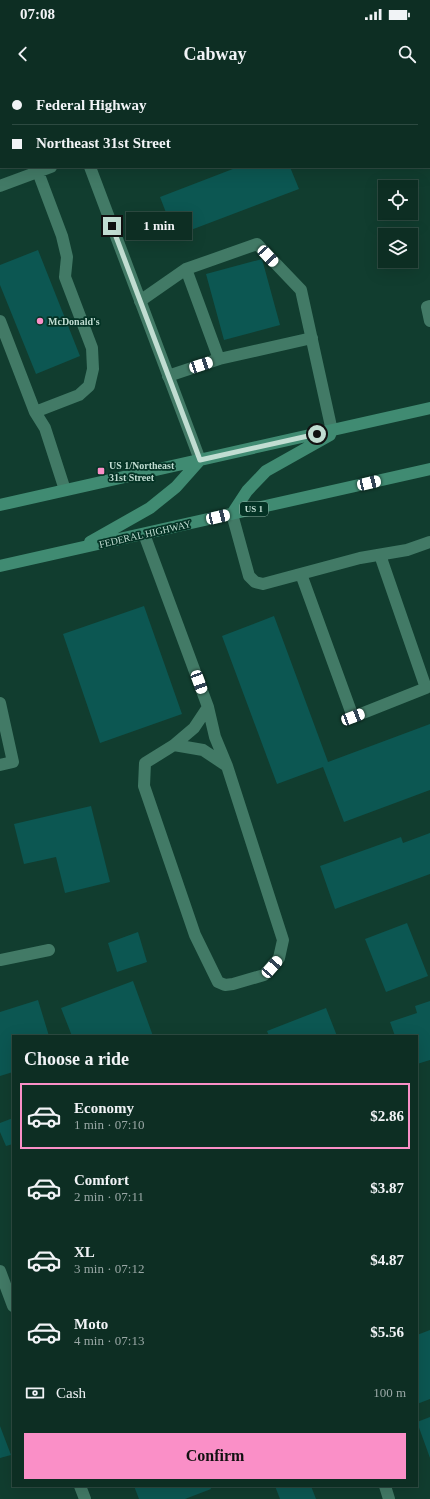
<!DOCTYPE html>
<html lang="en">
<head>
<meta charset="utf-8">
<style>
	body { margin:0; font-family:Georgia,serif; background:#1b3a30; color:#f1f3f6; height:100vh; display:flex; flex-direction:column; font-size:15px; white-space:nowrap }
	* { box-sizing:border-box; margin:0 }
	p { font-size:13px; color:#9aa8a6 }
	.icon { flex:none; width:22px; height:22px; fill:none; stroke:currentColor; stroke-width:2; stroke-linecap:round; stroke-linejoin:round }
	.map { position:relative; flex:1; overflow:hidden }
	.sheet { position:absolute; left:12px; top:955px; width:406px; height:452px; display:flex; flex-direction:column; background:#0d2e23; border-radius:0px; box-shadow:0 4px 16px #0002,0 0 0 1px #2d4a41 }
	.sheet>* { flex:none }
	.hud { position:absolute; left:0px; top:0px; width:430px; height:88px; box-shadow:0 4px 16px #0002,0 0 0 1px #2d4a41; display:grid; align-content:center; height:88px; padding:0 12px; background:#0d2e23 }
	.fabs { position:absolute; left:378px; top:100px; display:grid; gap:8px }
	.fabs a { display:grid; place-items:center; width:40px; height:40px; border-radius:0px; background:#0d2e23; box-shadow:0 4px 16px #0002,0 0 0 1px #2d4a41; font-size:20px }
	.end { position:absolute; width:18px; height:18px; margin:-9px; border:5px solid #c1ddd2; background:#111; box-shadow:0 0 0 2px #111 }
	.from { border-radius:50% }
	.bubble { position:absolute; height:28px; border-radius:0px; background:#0d2e23; box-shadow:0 4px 16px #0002,0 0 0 1px #2d4a41; font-size:13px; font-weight:700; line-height:28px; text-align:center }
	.car { position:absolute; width:12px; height:24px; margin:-12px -6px; border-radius:5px; box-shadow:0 0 3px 1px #0007; background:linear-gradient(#fff 24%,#345 0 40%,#fff 0 76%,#345 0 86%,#fff 0) }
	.hud b { display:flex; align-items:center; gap:14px; height:38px; font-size:15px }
	.hud b+b { border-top:1px solid #2d4a41 }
	.hud i { width:10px; height:10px; background:#f1f3f6 }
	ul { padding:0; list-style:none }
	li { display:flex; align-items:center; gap:12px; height:66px; margin:0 8px 6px; padding:0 4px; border:2px solid transparent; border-radius:0px }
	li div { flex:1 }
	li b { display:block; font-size:15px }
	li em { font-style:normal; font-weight:700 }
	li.active { border-color:#fa8fc7 }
	li>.icon { width:36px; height:36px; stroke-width:1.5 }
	h2 { padding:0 12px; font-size:18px; line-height:48px }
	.pay { display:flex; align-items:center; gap:10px; height:44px; padding:0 12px; font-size:15px }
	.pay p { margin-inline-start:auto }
	.action { display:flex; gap:8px; margin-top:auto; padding:8px 12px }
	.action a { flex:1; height:46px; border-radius:0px; background:#fa8fc7; color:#111; font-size:16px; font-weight:700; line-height:46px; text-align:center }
	.status { display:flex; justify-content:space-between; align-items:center; height:28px; padding:0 20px; background:#0d2e23; direction:ltr }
	.status svg { height:11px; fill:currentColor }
	header { display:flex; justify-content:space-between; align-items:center; height:52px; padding:0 12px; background:#0d2e23; font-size:18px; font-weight:700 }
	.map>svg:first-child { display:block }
</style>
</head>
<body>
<div class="status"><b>07:08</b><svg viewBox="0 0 49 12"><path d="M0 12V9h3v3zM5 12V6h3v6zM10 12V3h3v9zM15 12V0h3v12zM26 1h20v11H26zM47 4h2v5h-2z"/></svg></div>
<header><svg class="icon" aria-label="back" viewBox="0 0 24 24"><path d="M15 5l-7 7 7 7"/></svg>Cabway<svg class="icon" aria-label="search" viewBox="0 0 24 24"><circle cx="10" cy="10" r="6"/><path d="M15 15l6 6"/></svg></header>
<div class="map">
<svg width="430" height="1419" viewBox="0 0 430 1419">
	<rect width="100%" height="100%" fill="#113d2f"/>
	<!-- building -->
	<path fill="#0c5752" d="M238,87H290L299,109L175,156L160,117Z
		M38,170L80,276L36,294L0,205V185Z
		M262,179L280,245L224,260L206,194Z
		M144,526L182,634L100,663L63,554Z
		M274,536L328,682L430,644V710L344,742L323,687L277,704L222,556Z
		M91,726L110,802L65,813L56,777L24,784L14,744Z
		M430,753V794L335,829L320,786L401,757L403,763Z
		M407,843L428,896L386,912L365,859Z
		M138,852L147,882L117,892L108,863Z
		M133,901L153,956H72L61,928Z
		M38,920L49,956H13V992L0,996V932Z
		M430,921V980L417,984V956H395L390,942L417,933L415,926Z
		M326,928L337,956H269L267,951Z
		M13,1038V1064L6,1066L0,1052V1043Z
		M430,1250V1319L417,1324V1255Z
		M430,1337V1378L417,1342Z
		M0,1346L11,1375L0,1378Z
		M134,1406H210L211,1409L185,1419H139Z
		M275,1406H311L316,1419H280Z"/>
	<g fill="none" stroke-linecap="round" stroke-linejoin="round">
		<!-- lane -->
		<path stroke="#427a66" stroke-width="12" d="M410,0V1
			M429,73L430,76
			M0,106L51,87
			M186,189L219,279
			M140,221L186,189L257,164L301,210L332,351
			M430,226L427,227L430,241
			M0,241L35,332L79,315L89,306L93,289L92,268L65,197L67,177L62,156L38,92
			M168,296L219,279L312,258
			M35,332L45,348L65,410
			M232,434L249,496L255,502L263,504L360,478L407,470L430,462
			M144,454L208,627L215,657L227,686L283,860L279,878L264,895L233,904L225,905L218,902L195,855L144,706L145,683L174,665L194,648L208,627
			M301,494L353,637L426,608L380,475
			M0,623L13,682L0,685
			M174,665L203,670L227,686"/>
		<!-- street -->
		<path stroke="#427a66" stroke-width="12" d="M57,0L58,1
			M90,87L200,380
			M0,880L49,870
			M0,1191L13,1226
			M80,1406L85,1419
			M385,1406L389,1419"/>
		<!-- primary -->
		<path stroke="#408b72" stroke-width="12" d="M0,425L430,328
			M232,434L247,411L266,391L330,355
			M90,462L150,428L176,407L200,380
			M0,486L430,389"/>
	</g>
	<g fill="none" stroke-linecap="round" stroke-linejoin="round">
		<!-- route -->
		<path stroke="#c1ddd2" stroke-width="5" d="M112,146L200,380L317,354"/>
	</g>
	<!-- markers -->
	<g fill="#fa8fc7" stroke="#043325" stroke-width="1.5">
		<circle cx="40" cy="241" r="4"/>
		<rect x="97" y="387" width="8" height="8" rx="2"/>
	</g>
	<g text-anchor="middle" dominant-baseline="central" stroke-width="3.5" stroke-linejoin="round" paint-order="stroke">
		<!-- shield labels -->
		<rect fill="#043325" stroke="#88aa9e" stroke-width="1" x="240" y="422" width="28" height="14" rx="3"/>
		<g font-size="9" font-weight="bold" fill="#c1ddd2">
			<text x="254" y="429">US 1</text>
		</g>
		<!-- poi labels -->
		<g font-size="10" font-weight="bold" fill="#c1ddd2" stroke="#043325" text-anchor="start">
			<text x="48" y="241">McDonald's</text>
			<text x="109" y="385">US 1/Northeast<tspan x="109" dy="12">31st Street</tspan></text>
		</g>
		<!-- street labels -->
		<g font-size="10" fill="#c1ddd2" stroke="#043325">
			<text transform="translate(145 454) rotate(-13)">FEDERAL HIGHWAY</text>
		</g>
	</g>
</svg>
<div class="fabs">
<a><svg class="icon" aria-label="locate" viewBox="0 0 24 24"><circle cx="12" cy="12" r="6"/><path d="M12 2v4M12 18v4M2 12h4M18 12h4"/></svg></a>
<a><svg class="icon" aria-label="layers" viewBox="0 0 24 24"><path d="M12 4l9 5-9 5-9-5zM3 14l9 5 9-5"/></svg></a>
</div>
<i class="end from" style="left:317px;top:354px"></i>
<i class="end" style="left:112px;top:146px"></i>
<div class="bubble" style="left:126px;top:132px;width:66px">1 min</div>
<i class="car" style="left:268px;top:176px;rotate:137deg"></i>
<i class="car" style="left:201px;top:285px;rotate:72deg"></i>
<i class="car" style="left:369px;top:403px;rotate:77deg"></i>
<i class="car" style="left:218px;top:437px;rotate:77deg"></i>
<i class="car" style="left:199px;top:602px;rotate:160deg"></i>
<i class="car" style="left:353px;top:637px;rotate:69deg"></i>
<i class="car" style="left:272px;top:887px;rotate:41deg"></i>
<div class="hud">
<b><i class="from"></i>Federal Highway</b>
<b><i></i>Northeast 31st Street</b>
</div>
<section class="sheet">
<h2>Choose a ride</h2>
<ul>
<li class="active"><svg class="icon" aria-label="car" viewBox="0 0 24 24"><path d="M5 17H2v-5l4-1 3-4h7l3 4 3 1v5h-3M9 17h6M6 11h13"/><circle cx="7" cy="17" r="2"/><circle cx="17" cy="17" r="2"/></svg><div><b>Economy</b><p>1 min · 07:10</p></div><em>$2.86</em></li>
<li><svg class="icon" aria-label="car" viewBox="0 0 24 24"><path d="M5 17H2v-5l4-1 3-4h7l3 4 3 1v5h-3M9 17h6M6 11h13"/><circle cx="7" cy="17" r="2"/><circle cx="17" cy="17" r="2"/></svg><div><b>Comfort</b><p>2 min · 07:11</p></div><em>$3.87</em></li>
<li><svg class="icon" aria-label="car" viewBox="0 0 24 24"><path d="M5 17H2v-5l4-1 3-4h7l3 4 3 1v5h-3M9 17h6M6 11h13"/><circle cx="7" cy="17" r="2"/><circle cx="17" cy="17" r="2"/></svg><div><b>XL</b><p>3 min · 07:12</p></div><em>$4.87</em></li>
<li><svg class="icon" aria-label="car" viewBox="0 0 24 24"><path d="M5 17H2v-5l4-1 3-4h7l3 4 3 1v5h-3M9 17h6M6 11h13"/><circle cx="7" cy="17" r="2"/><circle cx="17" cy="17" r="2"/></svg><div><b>Moto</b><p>4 min · 07:13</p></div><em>$5.56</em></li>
</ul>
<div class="pay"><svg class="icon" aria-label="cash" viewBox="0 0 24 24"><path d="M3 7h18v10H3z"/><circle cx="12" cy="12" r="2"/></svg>Cash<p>100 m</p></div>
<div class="action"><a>Confirm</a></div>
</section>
</div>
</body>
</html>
